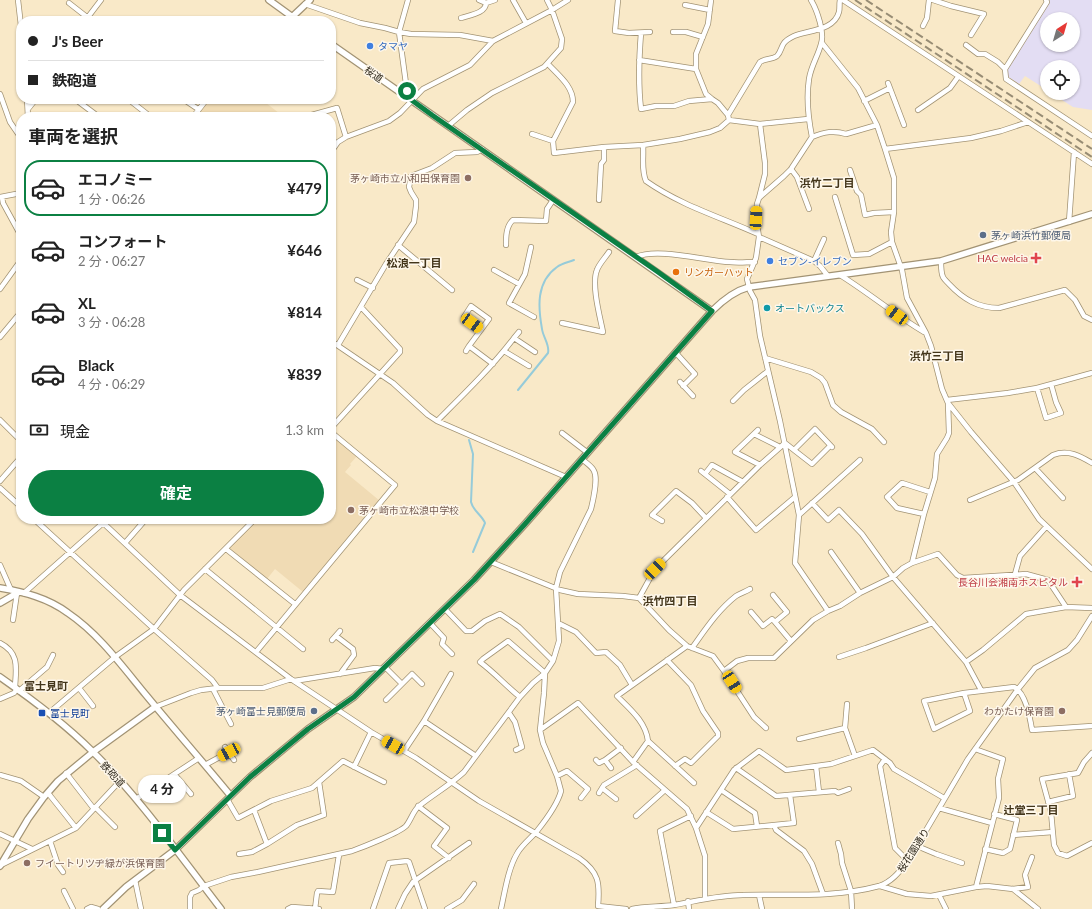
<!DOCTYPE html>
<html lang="ja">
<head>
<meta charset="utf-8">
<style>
	body { margin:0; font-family:Lato,"Noto Sans JP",sans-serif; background:#f2f2f2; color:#222; height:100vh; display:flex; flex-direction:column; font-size:15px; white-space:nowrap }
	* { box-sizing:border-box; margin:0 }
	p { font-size:13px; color:#767676 }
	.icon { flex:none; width:22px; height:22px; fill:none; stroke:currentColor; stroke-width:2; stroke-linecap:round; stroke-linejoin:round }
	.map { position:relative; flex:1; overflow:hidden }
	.sheet { position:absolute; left:16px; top:112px; width:320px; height:412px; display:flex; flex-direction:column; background:#fff; border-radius:16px; box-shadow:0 1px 3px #0004 }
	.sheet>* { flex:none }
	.hud { position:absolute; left:16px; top:16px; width:320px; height:88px; border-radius:16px; box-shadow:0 1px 3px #0004; display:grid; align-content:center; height:88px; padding:0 12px; background:#fff }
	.needle { width:26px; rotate:37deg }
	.controls { position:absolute; left:1040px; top:12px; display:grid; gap:8px }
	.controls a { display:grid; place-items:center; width:40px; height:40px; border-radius:50%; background:#fff; box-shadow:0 1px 3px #0004; font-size:20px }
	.end { position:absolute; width:18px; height:18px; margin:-9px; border:5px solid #0b8043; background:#fff; box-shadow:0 0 0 2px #fff }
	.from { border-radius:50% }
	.bubble { position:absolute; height:28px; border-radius:14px; background:#fff; box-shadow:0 1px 3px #0004; font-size:13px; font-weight:700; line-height:28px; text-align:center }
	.car { position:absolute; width:12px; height:24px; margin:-12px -6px; border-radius:5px; box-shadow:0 0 3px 1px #0007; background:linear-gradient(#f5c518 24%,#345 0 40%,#f5c518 0 76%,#345 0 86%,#f5c518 0) }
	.hud b { display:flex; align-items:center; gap:14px; height:38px; font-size:15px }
	.hud b+b { border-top:1px solid #e0e0e0 }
	.hud i { width:10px; height:10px; background:#222 }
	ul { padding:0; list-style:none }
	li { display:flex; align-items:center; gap:12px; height:56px; margin:0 8px 6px; padding:0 4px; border:2px solid transparent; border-radius:16px }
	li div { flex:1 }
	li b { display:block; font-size:15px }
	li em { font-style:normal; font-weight:700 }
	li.on { border-color:#0b8043 }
	li>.icon { width:36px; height:36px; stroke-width:1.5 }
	h2 { padding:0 12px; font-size:18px; line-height:48px }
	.pay { display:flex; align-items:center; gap:10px; height:44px; padding:0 12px; font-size:15px }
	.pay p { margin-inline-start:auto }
	.primary-button { display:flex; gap:8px; margin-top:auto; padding:8px 12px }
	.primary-button a { flex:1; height:46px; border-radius:24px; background:#0b8043; color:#fff; font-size:16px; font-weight:700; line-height:46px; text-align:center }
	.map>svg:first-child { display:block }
</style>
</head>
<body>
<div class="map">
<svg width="1092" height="909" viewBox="0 0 1092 909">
	<rect width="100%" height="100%" fill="#f9e9c8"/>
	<!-- built -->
	<path fill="#f0dbb4" d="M211,99H261L284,117H196Z
		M331,435L357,456L350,464L351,465L345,472L380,501L303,592L275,569L267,579L231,550L230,548L257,519H331Z"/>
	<!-- industrial -->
	<path fill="#e3ddf3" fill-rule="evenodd" d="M1048,0H1092V110L1073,107L1051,93H1073V67H1047V90L1025,76L1019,84L1007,76L1006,71ZM1047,19H1073V45H1047Z"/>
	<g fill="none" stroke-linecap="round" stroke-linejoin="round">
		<!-- stream -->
		<path stroke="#96cbd9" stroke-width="2" d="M518,390L548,353C550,345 543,337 542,329C538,307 536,282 557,267C562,263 569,262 574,260
			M469,440L473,454L471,502C473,511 482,515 485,523L473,552"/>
		<defs>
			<path id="minor" d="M18,0L21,26
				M513,0L526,23
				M618,0L615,31L629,33L650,32
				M711,0L708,24L696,54V69L706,94L712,99L718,103L728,115
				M811,0C817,10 825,33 821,44C818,56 811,66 809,79C806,99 808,117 812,137L791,169L784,176L759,198L757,204L756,218L759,237L756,258L747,279L750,291L755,300L760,336L780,421L799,515L795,563L828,611
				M843,0L1092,164
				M933,0L951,6L984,14L971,35
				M1046,0L1047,2L1005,69L1006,79L1092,136
				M69,3L92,21
				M486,3L495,0
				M305,4L360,23L385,28L399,32L411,34L460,35L493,41
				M685,5L710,10
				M88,17L101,0
				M461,18C470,15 486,13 486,3L479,0
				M923,26L927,18L929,0
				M673,32H686L703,37
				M641,33C639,58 638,84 641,109L656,106H674L689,101L712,99
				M822,43L858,88L877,125L885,149L894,178V212L891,232L892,242L902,270L907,298L926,333L931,346L942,389L948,403L971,432L1014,482L1039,519L1092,569
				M966,45L978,54H985L998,62L1005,69
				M639,60L696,69
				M548,64C558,75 573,86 573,102L553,141L554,153L604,147L643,145L680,139L710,132L720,128L729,120L728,115L760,62C765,58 772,60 777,56C781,52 781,47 784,43C786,40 792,37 794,36C808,30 834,31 839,12C840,8 839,4 840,0
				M888,83L904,125
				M0,94L10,122L21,138
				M406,96L407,91L399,32L408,0
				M27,99L28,117
				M75,99L99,117
				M128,99L151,117
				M183,99L198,109
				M864,101L890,88
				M28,109L36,99
				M918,110L950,88L958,77
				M308,116L337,108L346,137
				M193,117L207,99
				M729,120L760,124L808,119
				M448,126L467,110L492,93L544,67L561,48L562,39L552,10L547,0
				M532,134L553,141
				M812,137C824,132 834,130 846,134L877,125
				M643,145C644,158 641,170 646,181C680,205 720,217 758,234
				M885,149L971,138L1001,131L1028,122
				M331,152L338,142L346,137L389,121L400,113L423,89L470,65L493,41L552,10L568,0
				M791,169L797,177L809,209
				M850,170L857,191L861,195L865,215L874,213L894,212
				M0,197L21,193
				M2,197L3,203L21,236
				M835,197L853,255L869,254L892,242
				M759,198L765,174V163L760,124
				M599,200L601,164L604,160V147
				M1069,222L1074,152
				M759,237L814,261L820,266L828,276
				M398,245L452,290
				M506,245C506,237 506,226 513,220L546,221L547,209L553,200
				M531,247L525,274L509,303L534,317
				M636,257C658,247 705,261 730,262C738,263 747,262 755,262
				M814,261L824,239
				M941,261C941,266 941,273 943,277C944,279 947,282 949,284C963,299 978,308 999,308L1065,290L1075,300L1084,316L1092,320
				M494,270L519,284
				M840,275C869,293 895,315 924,332
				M357,280L373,288
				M0,289L21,260
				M562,323L603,332C600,317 591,284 597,270C599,264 605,258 609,252
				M481,330L464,317L471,306L489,319L469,346L493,364
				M0,337L21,312
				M514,338L519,332
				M331,341L393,383L428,415L437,421L566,477
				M338,345L386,264L414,222L416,206V200L411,192L409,187L411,176L432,168L455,153L477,152L482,149
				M466,351L469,346
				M504,351L529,366
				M676,353L695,374L683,386
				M765,358L811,372L821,378L825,383L833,405L841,412L872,429L884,442
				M680,382L693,396
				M1037,388L1046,418L1061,413L1056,402L1051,384
				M947,400L1008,393L1037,388L1092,373
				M733,401L744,390L768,371
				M0,420L21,441
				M437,421C464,394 491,368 514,338L535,352
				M331,428L400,352V349L361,307
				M758,430L735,452L760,465
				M562,433L588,453
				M754,434L780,447
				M785,443L812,464L830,446
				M794,450L815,429L832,447
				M1035,468L1063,498
				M701,471L730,494
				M705,474L712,465L743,482
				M0,481L21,457
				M0,488L21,507
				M727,497L756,530L795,497
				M970,500L1018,480L1053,455C1068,449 1080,456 1092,463
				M812,503L828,520L839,510L862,534L893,577L966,662L981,690
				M924,514L897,508L887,497L902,483L930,492
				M799,515L860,460
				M34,519L154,629L212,680L218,688
				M99,519L180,595L291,679L371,732L416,758L479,801L579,858C599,872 600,883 598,906L626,909
				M662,521L652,515L676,491L692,503L706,518
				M125,543L146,519
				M226,549L295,604
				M831,552L860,593
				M491,562L560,590L578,594L623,596L639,598L669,630L687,646L713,656L724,671L754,717L766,728
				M912,563L924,514L935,478L937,454L947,438L949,433L948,403
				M0,565L11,590
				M205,569L303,649
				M1015,574L1020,556L1046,527
				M24,593L103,523
				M773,595L787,612L775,622L791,641
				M639,598L655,569L760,465L785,443
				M445,609L466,631H472L485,621L500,614L519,627L553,661
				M751,612L763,626L772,619L775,622
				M13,620L17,593
				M430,623L444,638L442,644L452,654
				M558,623L576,632L596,653L606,652L620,665L632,685
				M336,636L353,649L354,655L340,674
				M332,640L340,631
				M0,643C20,653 16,669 15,687
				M692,648C705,630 718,610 736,596C741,593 745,592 750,589
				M256,652L395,485L331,432
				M839,657L866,648L933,623
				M667,660L691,685L703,711L718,733V736L691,763L685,759L675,766
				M966,662L983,650L1026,614L1066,607L1092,608
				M385,667L402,684
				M724,671L737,661L748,658H774L813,620L828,611L840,606L860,593L893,577L903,568L912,563L938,554L957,575L963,578L1026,574L1048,580L1066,607
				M294,681L375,668L383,669
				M79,688L93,706
				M213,689L231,724
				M19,691L47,667L53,655
				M964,693L970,711L934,729L924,701L964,693L1014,687C1026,693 1030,718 1032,730L1092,726
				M0,699L14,693L17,689
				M386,700L412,674L422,684
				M847,704L845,728L855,756
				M155,707L191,693L201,690L218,688H263L291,679
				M49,713L115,657L154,629L184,590L255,519
				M509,713L515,722L522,747L516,750
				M424,721L476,756
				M540,730L578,703L633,762L687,809L696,828L705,856V899
				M799,739L845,728
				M648,741L694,783
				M225,747L234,760
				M975,749L1003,759L998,779L999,798L976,887
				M404,751L424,721L451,674
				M1092,753L1084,762L1078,773L1042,779L1051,812L1054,845L1058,853L1067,856L1092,843
				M885,759L880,766L895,848L908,861
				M596,760L599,763L605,760
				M633,762L648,741C646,722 630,709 617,696L687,646
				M205,765L229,752
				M816,766L819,792
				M354,767L371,732
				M611,768L605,760L621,748
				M736,768L776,796L835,791L838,793L849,789
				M66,773L94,809
				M0,775L21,781L44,797
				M175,775L191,794
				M557,776L567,771L588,789L581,798
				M602,788L616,799
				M721,790L755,813L757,826
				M48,793L76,828
				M599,793L604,785L637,765
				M136,799L199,758
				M227,799L238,818L271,801L312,788L343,761L384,782
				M1048,802L1073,796L1069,774
				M418,806L447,828L434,846L449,858
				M95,807L115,827
				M939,808L992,823
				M254,810L267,844
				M706,812L733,829L794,823L790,795
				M636,816L665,790
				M774,825L776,830L804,851L812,864L823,894
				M696,828L734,770L759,751L786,770L831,764L873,750L890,763L894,769L944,798
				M0,834L32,849
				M1013,835L1053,832
				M50,841L58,865L63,872
				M838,843L841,854L842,863L851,891L852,909
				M917,846L936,854L962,863
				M985,849L1003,853L1010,849L1017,820L994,814
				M239,854L252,852L267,844L297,825L324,815L319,782
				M1,865L76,828L120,781
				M135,880L141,909
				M880,886L907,894L931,896L976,887L987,886L1013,889L1028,887L1025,875L1032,857
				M1013,889L1038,909
				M64,891L73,909
				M759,895L762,909
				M939,895L946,909
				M688,901L689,909
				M674,905L660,831L691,816
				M87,909L91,907L98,909
				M190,909V897L192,893L199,890L204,886L231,877L258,872L352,851C363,847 399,833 406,826C411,820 413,811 419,806C434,794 450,785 464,772L520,697L533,683L545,673L553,661L559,641L556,588L560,572L591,509C593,501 598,478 594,471C592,466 586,463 582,459
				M288,909L292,907L319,909
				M315,909L317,893L318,891L333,892L339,855
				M373,909L389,863L407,861L409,862L425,909
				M398,909L405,894L413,882L469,843
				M447,909L462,900L474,884
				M501,909C505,891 508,868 518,852C523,844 531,838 537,831C545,821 558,803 561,791L557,776L543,743L540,730L544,693L545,673L508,641L483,659L480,662C495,673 506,686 520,697
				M632,909C645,906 660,907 674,905C697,901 719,895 743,895C787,894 835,898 879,886C892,882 900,871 908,861L968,759L1018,689L1035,668L1068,650L1077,640L1092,616"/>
			<path id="tertiary" d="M269,0L298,21
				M292,17L310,0
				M331,44L712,311
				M0,588C24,592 48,598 68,613C99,634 122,666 146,695C174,729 202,761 230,795
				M0,603L19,592
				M0,677C33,700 64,723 92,751C141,799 180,856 221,909
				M0,866L28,819L44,797L58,781L93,752L155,707
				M103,909L126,887L175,850L250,777L308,729L354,697L474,580L525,524L712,311C723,300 734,291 749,287L941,261L1092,214"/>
		</defs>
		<!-- minor casing -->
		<use href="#minor" stroke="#a29374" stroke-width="6"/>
		<!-- tertiary casing -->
		<use href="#tertiary" stroke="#a29374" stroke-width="8"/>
		<!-- minor -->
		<use href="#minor" stroke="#fff" stroke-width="4.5"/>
		<!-- tertiary -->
		<use href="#tertiary" stroke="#fff" stroke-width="5.5"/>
		<!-- rail -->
		<path stroke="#978c74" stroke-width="2" stroke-dasharray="8 4" stroke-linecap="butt" d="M855,0L1092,157
			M866,0L1092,149"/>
	</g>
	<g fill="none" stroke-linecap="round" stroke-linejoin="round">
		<!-- route -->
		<path stroke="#0b8043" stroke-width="5" d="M162,833L175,850L250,777L308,729L354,697L474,580L525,524L712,311L658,272L432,115L406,96L407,91"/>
	</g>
	<!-- markers -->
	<g fill="#3f7fe0" stroke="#fef7ea" stroke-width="1.5">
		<circle cx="370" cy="46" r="4"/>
		<circle cx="770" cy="261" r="4"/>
	</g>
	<g fill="#8d6e63" stroke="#fef7ea" stroke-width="1.5">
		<circle cx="468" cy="178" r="4"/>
		<circle cx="351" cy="510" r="4"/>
		<circle cx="1062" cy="711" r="4"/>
		<circle cx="27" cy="863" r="4"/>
	</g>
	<g fill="#5c6f8a" stroke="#fef7ea" stroke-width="1.5">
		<circle cx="983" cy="235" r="4"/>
		<circle cx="314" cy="711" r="4"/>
	</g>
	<g fill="#e0444e" stroke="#fef7ea" stroke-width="1.5">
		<path d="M1034 252h4v4h4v4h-4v4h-4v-4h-4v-4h4z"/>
		<path d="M1075 576h4v4h4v4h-4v4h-4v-4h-4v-4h4z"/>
	</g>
	<circle fill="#e8710a" stroke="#fef7ea" stroke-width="1.5" cx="676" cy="272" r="4"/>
	<circle fill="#0f9aa8" stroke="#fef7ea" stroke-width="1.5" cx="767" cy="308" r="4"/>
	<rect fill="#1a4fb4" stroke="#fef7ea" stroke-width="1.5" x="38" y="709" width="8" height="8" rx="2"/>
	<g text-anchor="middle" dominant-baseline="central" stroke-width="3" stroke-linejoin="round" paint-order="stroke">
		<!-- shop labels -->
		<g font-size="10" fill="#366cbe" stroke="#fef7ea" text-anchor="start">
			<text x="378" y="46">タマヤ</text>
			<text x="778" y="261">セブン-イレブン</text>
		</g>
		<!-- street labels -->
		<g font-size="10" fill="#2f291c" stroke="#fef7ea">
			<text transform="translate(374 74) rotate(35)">桜道</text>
			<text transform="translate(113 774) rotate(47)">鉄砲道</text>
			<text transform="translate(913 850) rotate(-57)">桜花園通り</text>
		</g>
		<!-- education labels -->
		<g font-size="10" fill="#785e54" stroke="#fef7ea" text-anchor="end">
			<text x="460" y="178">茅ヶ崎市立小和田保育園</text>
			<text x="359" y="510" text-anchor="start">茅ヶ崎市立松浪中学校</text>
			<text x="1054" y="711">わかたけ保育園</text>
			<text x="35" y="863" text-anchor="start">フイートリツヂ緑が浜保育園</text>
		</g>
		<!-- service labels -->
		<g font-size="10" fill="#4e5e75" stroke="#fef7ea" text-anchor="start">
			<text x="991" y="235">茅ヶ崎浜竹郵便局</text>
			<text x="306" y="711" text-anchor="end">茅ヶ崎富士見郵便局</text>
		</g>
		<!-- health labels -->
		<g font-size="10" fill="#be3a42" stroke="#fef7ea" text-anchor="end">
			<text x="1028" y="258">HAC welcia</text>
			<text x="1068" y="582">長谷川会湘南ホスピタル</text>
		</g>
		<!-- food labels -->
		<g font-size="10" fill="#c56008" stroke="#fef7ea" text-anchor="start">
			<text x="684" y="272">リンガーハット</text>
		</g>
		<!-- culture labels -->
		<g font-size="10" fill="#0d838f" stroke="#fef7ea" text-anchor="start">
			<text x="775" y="308">オートバックス</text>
		</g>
		<!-- transit labels -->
		<g font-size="10" fill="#164399" stroke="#fef7ea" text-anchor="start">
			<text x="50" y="713">富士見町</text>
		</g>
		<!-- neighbourhood labels -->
		<g font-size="11" font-weight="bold" fill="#43351a" stroke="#fef7ea">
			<text x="827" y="182">浜竹二丁目</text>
			<text x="414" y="262">松浪一丁目</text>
			<text x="937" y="355">浜竹三丁目</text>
			<text x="670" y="600">浜竹四丁目</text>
			<text x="46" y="685">富士見町</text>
			<text x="1031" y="809">辻堂三丁目</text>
		</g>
	</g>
</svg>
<div class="controls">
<a><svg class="needle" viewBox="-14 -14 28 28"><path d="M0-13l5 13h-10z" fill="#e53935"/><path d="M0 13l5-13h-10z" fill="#767676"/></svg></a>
<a><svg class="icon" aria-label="locate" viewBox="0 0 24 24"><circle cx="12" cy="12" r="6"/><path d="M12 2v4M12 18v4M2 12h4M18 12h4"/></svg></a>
</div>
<i class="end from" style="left:407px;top:91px"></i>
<i class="end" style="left:162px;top:833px"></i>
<div class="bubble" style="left:138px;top:775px;width:48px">4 分</div>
<i class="car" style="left:756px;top:218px;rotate:3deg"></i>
<i class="car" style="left:897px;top:315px;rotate:306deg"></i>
<i class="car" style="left:472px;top:323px;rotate:126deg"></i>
<i class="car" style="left:655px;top:569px;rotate:45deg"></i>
<i class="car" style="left:732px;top:682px;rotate:147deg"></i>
<i class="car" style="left:393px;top:745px;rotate:300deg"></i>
<i class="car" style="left:229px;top:752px;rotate:242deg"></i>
<div class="hud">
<b><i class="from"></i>J's Beer</b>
<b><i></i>鉄砲道</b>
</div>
<section class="sheet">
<h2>車両を選択</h2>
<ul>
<li class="on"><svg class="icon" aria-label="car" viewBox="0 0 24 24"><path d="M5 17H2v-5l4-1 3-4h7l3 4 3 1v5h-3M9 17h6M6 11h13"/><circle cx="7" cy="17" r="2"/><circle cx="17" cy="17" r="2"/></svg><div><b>エコノミー</b><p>1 分 · 06:26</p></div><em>¥479</em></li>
<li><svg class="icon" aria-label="car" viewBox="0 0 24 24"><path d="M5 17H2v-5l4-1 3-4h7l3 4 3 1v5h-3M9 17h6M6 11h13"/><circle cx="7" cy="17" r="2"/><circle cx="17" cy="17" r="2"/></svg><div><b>コンフォート</b><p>2 分 · 06:27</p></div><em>¥646</em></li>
<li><svg class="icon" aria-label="car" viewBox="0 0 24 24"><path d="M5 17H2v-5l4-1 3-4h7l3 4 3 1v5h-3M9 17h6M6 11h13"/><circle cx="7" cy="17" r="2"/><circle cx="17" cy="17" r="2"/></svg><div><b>XL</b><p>3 分 · 06:28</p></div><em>¥814</em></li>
<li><svg class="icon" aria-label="car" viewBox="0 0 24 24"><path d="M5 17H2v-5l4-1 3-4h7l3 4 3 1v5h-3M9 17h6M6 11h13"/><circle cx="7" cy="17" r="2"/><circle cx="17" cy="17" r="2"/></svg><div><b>Black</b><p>4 分 · 06:29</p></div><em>¥839</em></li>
</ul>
<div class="pay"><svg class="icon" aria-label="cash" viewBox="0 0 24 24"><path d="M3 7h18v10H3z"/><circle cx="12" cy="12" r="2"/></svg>現金<p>1.3 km</p></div>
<div class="primary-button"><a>確定</a></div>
</section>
</div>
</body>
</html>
